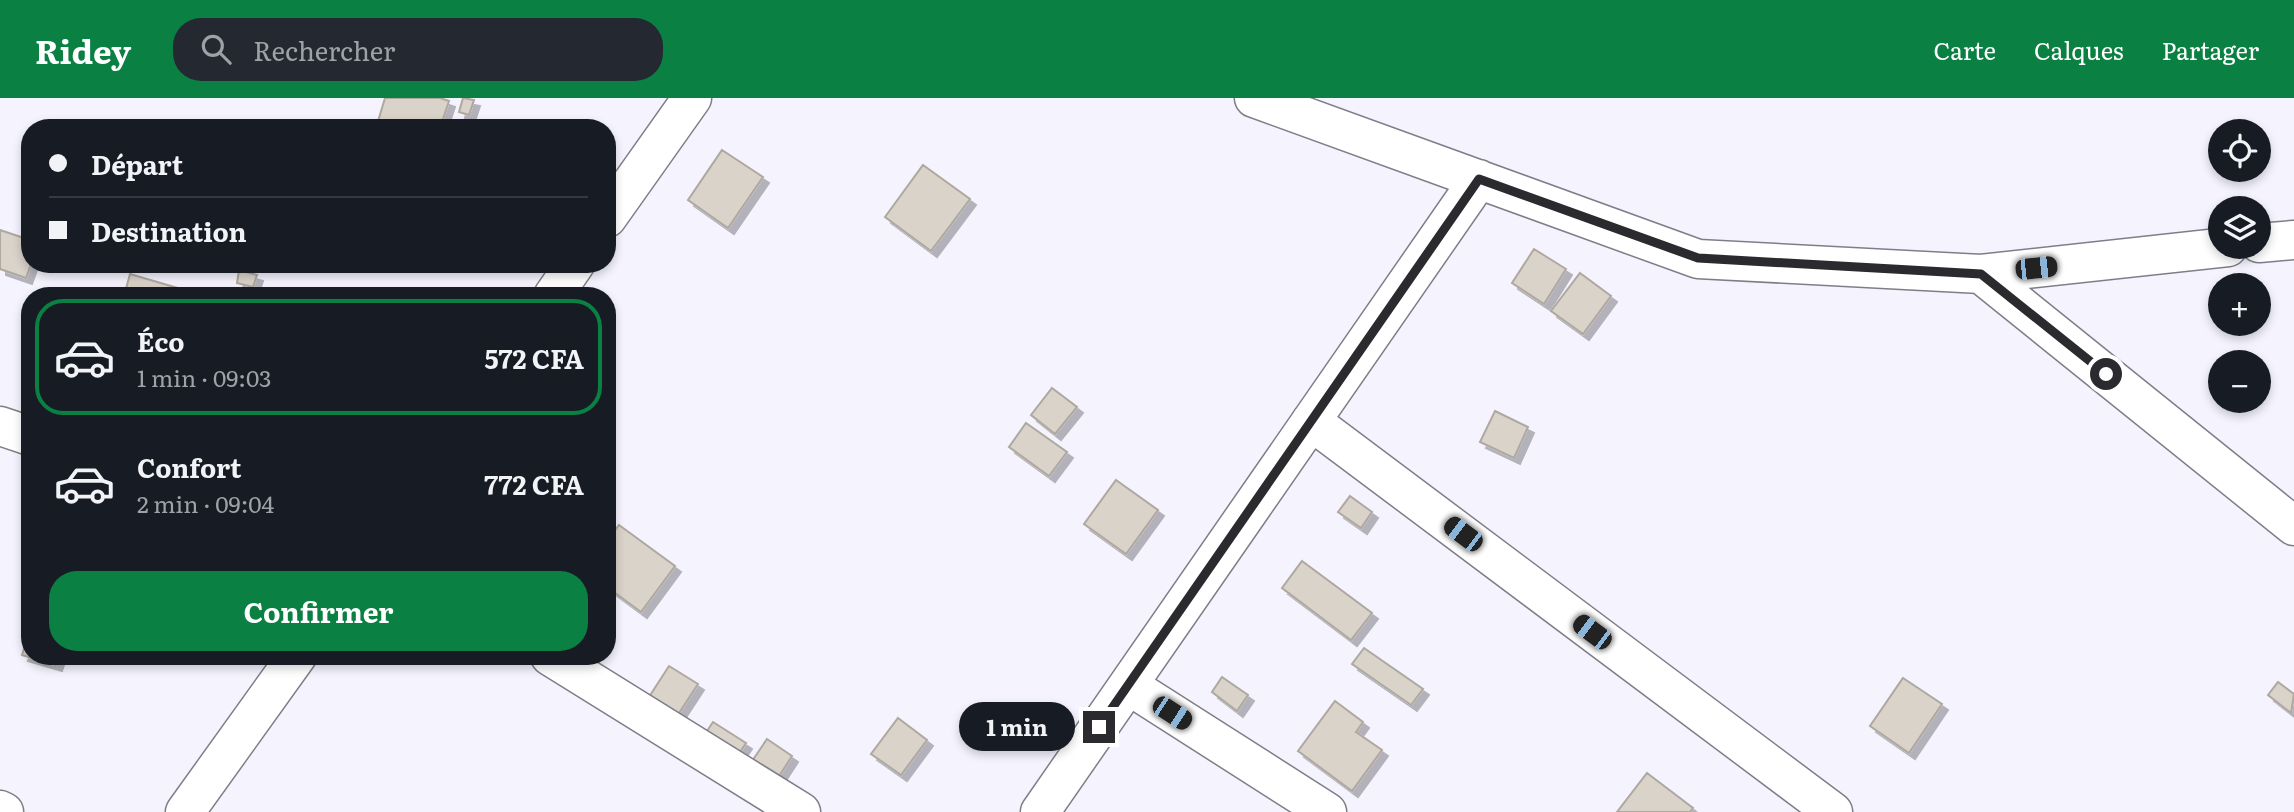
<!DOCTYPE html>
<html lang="fr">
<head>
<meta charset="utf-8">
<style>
	body { margin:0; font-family:Literata,serif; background:#242831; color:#f1f3f6; height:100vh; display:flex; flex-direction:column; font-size:26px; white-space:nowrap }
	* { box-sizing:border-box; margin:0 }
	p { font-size:23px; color:#9ea1a6 }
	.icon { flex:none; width:38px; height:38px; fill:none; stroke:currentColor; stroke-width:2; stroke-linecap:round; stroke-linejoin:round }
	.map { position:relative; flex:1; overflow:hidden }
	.drawer { position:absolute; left:21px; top:189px; width:595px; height:378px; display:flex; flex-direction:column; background:#171b24; border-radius:28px; box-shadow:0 4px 10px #0003 }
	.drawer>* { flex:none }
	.guide { position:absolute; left:21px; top:21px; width:595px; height:154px; border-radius:28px; box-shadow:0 4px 10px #0003; display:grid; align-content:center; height:154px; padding:0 28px; background:#171b24 }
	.fabs { position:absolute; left:2208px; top:21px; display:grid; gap:14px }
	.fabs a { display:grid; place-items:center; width:63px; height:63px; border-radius:50%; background:#171b24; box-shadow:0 4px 10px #0003; font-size:35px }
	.end { position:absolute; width:32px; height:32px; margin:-16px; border:9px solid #2b2a2e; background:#fff; box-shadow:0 0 0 4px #fff }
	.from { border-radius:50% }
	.bubble { position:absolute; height:49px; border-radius:24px; background:#171b24; box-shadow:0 4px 10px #0003; font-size:23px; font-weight:700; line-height:49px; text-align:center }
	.car { position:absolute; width:21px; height:42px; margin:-21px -10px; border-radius:9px; box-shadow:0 0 5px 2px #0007; background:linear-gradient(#222 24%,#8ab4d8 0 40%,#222 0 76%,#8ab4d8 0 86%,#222 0) }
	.guide b { display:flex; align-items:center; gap:24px; height:66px; font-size:26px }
	.guide b+b { border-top:2px solid #363941 }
	.guide i { width:18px; height:18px; background:#f1f3f6 }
	ul { padding:12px 0 0; list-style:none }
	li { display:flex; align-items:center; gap:21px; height:116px; margin:0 14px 10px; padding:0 14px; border:4px solid transparent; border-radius:28px }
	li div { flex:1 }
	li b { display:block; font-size:26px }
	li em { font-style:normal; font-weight:700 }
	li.current { border-color:#0b8043 }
	li>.icon { width:63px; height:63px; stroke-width:1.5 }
	.action { display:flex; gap:14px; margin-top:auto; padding:14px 28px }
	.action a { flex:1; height:80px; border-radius:28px; background:#0b8043; color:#fff; font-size:28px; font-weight:700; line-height:80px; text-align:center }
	header { display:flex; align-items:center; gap:42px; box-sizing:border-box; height:98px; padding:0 35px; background:#0b8043; color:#fff }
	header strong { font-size:33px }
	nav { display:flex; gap:38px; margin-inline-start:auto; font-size:24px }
	.search { width:490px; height:63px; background:#242831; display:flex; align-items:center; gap:18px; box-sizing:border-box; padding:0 24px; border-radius:28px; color:#9ea1a6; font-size:26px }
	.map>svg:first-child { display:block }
</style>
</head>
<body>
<header>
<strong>Ridey</strong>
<div class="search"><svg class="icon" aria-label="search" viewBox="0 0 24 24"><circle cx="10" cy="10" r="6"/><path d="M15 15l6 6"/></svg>Rechercher</div>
<nav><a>Carte</a><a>Calques</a><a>Partager</a></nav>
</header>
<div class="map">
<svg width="2294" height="714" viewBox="0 0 2294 714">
	<defs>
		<filter id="shadow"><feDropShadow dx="6" dy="6" stdDeviation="0" flood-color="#0004"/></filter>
	</defs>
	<rect width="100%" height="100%" fill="#f4f3fe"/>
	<!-- building -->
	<path fill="#dad3ca" stroke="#afa8a0" stroke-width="2" filter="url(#shadow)" d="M385,0H440L449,3L440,30H376Z
		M463,0L474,2L469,17L459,14Z
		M722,52L763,79L728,130L688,102Z
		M923,67L970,101L931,153L885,119Z
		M0,132L30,142L31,166L26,180L0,171Z
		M1534,151L1566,171L1544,206L1512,185Z
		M239,172L257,177L253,189L237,185Z
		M1580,175L1611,198L1583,236L1551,213Z
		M130,176L205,198H124Z
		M1052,290L1077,309L1055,336L1031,317Z
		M1495,313L1528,329L1514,360L1480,344Z
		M1026,325L1067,354L1049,378L1009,349Z
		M1116,382L1158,412L1126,456L1084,426Z
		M1350,398L1372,414L1361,430L1338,414Z
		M619,427L675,468L641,514L607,489V443Z
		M1302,463L1372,515L1351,542L1282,490Z
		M30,531V558H59L56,567L22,557Z
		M1364,550L1423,591L1411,607L1352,566Z
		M669,568L698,586L677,618L649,599Z
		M1222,579L1248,597L1237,613L1212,594Z
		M1903,580L1942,606L1909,655L1870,628Z
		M2278,584L2294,596L2291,615L2268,597Z
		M1335,603L1363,624L1356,634L1382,652L1352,693L1298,653Z
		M898,620L927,642L901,677L871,656Z
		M713,624L746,645L736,660L703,639Z
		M767,641L792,658L774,686L748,669Z
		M1647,675L1693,710L1690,714H1617Z"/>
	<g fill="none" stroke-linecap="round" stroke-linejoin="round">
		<defs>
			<path id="minor" d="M1254,0L1698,161L1981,176L2228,149
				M607,120L692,0
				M2259,145L2294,142
				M1981,176L2294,428
				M553,198L575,166
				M1311,323L1833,714
				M0,328L30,338
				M550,558L801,714
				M1128,587L1327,714
				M0,712L4,714
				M185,714L297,558
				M1040,714L1479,81"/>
		</defs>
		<!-- minor casing -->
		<use href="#minor" stroke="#7f7e88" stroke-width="41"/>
		<!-- minor -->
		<use href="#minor" stroke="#fff" stroke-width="38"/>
	</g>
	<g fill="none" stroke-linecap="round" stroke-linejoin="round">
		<!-- route -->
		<path stroke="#2b2a2e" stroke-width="9" d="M1099,629L1479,81L1698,160L1981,176L2106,276"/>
	</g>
</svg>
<div class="fabs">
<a><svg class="icon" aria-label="locate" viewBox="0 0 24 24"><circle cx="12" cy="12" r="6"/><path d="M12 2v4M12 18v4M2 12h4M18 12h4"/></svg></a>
<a><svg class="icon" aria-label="layers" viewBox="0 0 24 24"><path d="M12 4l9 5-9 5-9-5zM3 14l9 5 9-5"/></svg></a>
<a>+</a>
<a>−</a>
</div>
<i class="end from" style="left:2106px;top:276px"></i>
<i class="end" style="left:1099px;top:629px"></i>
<div class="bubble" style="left:959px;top:604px;width:116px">1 min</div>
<i class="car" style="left:2036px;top:170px;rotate:84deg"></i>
<i class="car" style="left:1463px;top:436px;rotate:307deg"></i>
<i class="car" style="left:1592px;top:534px;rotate:307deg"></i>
<i class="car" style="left:1172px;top:615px;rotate:123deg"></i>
<div class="guide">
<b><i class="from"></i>Départ</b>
<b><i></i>Destination</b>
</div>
<section class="drawer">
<ul>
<li class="current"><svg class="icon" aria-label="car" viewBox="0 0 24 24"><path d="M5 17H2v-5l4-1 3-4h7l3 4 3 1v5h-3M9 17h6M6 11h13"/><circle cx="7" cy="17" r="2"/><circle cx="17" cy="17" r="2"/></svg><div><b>Éco</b><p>1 min · 09:03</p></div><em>572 CFA</em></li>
<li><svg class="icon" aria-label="car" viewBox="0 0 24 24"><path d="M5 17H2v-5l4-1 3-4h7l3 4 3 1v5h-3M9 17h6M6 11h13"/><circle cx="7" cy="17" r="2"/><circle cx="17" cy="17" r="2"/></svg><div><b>Confort</b><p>2 min · 09:04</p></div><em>772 CFA</em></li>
</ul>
<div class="action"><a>Confirmer</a></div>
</section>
</div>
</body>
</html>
